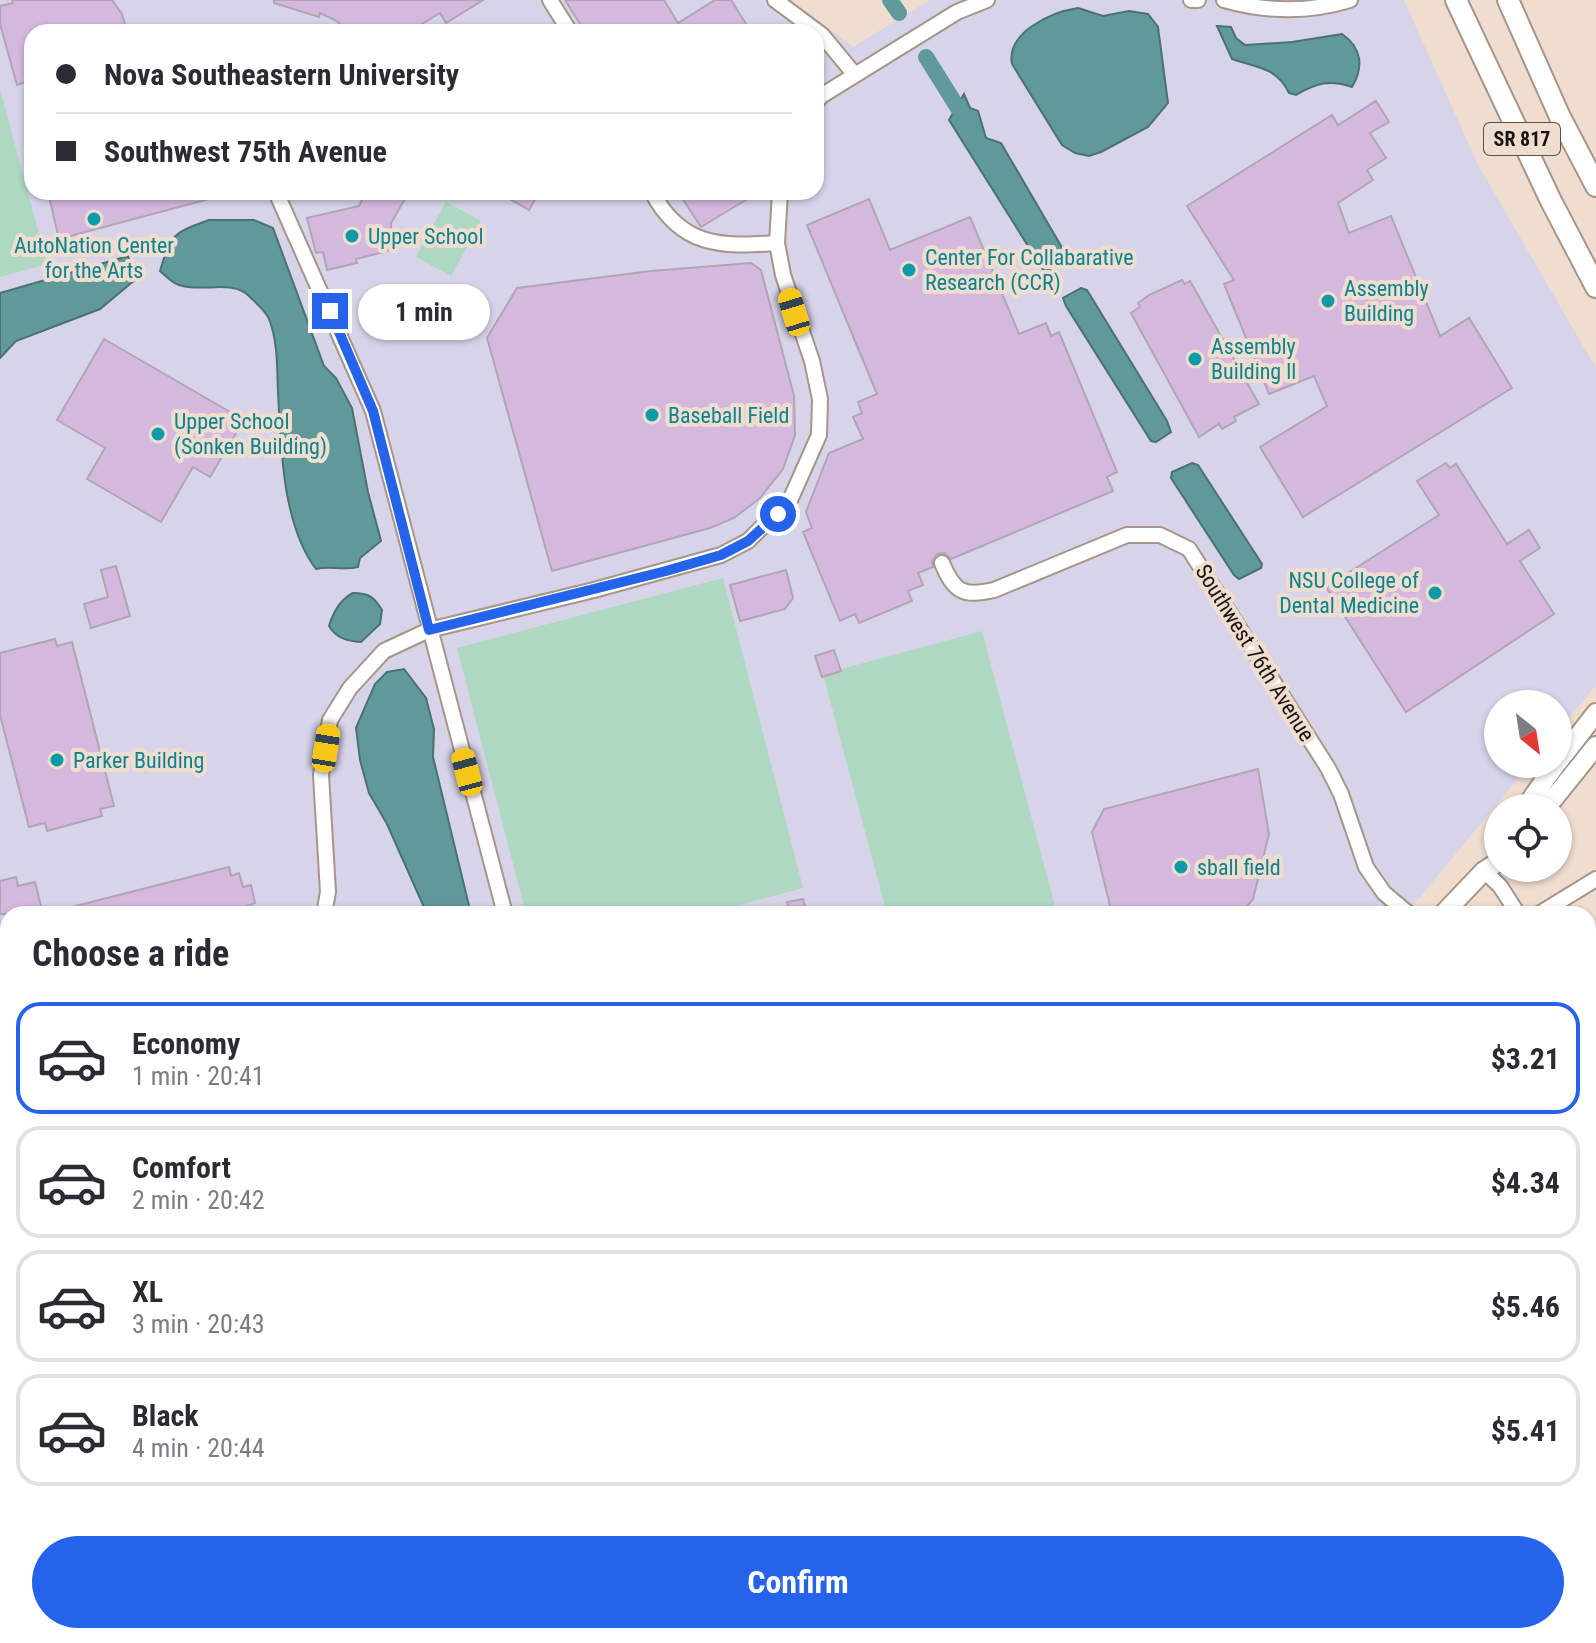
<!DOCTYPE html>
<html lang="en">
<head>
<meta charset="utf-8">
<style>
	body { margin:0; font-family:"Roboto Condensed",sans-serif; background:#f7f7f7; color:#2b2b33; height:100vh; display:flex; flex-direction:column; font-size:30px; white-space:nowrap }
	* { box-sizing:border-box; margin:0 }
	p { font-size:26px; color:#7c7c81 }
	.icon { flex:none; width:44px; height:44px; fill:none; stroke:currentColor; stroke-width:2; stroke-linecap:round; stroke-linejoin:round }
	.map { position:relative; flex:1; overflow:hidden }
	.side { position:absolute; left:0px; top:906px; width:1596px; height:738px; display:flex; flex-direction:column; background:#fff; border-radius:24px 24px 0 0; box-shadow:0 2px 6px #0004 }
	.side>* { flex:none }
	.hud { position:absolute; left:24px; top:24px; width:800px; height:176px; border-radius:24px; box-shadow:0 2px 6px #0004; display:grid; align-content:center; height:176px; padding:0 32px; background:#fff }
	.needle { width:52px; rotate:150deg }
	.buttons { position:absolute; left:1484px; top:690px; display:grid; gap:16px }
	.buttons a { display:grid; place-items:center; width:88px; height:88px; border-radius:50%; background:#fff; box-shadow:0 2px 6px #0004; font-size:40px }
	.end { position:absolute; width:36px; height:36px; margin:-18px; border:10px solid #2563eb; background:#fff; box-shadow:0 0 0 4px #fff }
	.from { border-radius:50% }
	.bubble { position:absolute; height:56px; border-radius:28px; background:#fff; box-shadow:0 2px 6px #0004; font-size:26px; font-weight:700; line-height:56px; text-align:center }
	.car { position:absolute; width:24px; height:48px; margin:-24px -12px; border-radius:10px; box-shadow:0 0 6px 2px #0007; background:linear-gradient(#f5c518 24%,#345 0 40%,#f5c518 0 76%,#345 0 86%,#f5c518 0) }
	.hud b { display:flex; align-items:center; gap:28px; height:76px; font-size:30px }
	.hud b+b { border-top:2px solid #e1e1e2 }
	.hud i { width:20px; height:20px; background:#2b2b33 }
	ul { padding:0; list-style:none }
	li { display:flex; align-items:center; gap:24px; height:112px; margin:0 16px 12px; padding:0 16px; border:4px solid #e1e1e2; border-radius:24px }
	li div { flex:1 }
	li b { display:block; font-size:30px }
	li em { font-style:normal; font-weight:700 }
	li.active { border-color:#2563eb }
	li>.icon { width:72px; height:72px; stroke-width:1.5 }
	h2 { padding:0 32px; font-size:36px; line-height:96px }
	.button { display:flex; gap:16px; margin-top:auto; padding:16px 32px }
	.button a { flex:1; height:92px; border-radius:48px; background:#2563eb; color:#fff; font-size:32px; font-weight:700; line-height:92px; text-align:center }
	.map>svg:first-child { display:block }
</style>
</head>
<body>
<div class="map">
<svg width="1596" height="1643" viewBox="0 0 1596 1643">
	<rect width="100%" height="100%" fill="#efddcf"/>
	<!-- education -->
	<path fill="#d7d3e9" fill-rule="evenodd" d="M0,0H791L853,47L930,0H1404L1478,165L1596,368V685L1558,731V704H1498V764H1530L1406,914H8V1172L0,1174ZM32,32H816V192H32Z"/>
	<!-- green -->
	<path fill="#aed8c2" d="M0,89L47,264L0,277Z
		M446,202L481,221L451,276L416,257Z
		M723,578L803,888L705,914H526L457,648Z
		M982,631L1057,914H887L823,674Z"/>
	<!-- water -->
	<path fill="#60999a" stroke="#4b7170" stroke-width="2" d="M1078,8L1103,16L1129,11L1148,14L1158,27L1168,103L1148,127L1101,152L1089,156L1075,153L1062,145L1012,64C1006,32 1052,12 1078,8Z
		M1217,26L1231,27L1236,38L1245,45L1292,42L1342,34C1362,48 1364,67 1352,87C1330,79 1316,83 1296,95L1289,93C1277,67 1257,68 1232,59Z
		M964,94L970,108L978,111L986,138L1001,143L1064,251L1067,260L1053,272L1045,273L949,120Z
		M209,220H254L273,228L324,366L336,378L352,408L368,492L381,541L360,558L358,567C342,571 331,565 316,569C282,524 281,447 278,392C277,368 278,342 269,319C266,311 256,303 249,296C232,279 202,293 179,285C172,283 166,276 160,271C171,234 173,233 209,220Z
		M128,256L135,280L100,309L16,341L0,358V293Z
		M1081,288L1087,290L1167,421L1171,432L1156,442L1151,441L1066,306L1063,298Z
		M1192,463L1198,465L1262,564L1261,568L1239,579L1234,575L1171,478L1172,472Z
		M353,593C369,593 374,597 382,610L380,624L361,642C347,641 336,638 329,626C333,613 341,599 353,593Z
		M404,669L426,698L434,729L433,757L471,914H427L387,824L369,793L360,760L356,728L375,684L387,672Z
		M0,1593L8,1596V1636H21L19,1643H0Z
		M89,1636H174L170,1643H87Z
		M802,1636H927L934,1643H797Z
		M1265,1636H1375L1373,1643H1260Z"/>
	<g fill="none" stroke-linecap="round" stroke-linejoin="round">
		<!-- canal -->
		<path stroke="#60999a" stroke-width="16" d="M890,0L899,13
			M926,57L968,124"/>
	</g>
	<!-- building -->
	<path fill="#d5b8de" stroke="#b1a5b5" stroke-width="2" d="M12,0H112L122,14L127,32H32V80L17,85L0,24V6L13,3Z
		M274,0H483L446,23L440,13L409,32H350L335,20L320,13L319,17L274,3Z
		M565,0H664L678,23L715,0H731L751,32H602L598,25L585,32Z
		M1376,101L1389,122L1370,133L1386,158L1367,170L1373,180L1338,203L1349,233L1391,216L1440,336L1469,318L1512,388L1303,517L1260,447L1327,406L1314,376L1269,394L1224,284L1234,280L1187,206L1332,115L1338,125Z
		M48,192H220V196L59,239Z
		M366,192H409L391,223L392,250L356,259L357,263L327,270L323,252L316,253L307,218L359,206Z
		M498,192H539L529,210Z
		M678,192H759L701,227Z
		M869,199L890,250L970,217L1019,334L1046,323L1051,336L1059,332L1117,472L1107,477L1113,491L951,559L944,553L937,554L932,561L933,567L918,573L923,585L908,591L912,601L859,623L855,614L840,621L803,532L812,528L806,512L829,453L863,439L853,417L862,413L858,402L877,394L807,225Z
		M751,263L761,270L794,396L795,435L783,469L760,498L734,518L710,528L552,571L487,338L517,288L651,271Z
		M1182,280L1185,284L1190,281L1259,404L1234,417L1236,421L1222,429L1219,424L1199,437L1131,313L1140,307L1138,303L1149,295Z
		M104,339L244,420L210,477L193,467L161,522L87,479L105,448L57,420Z
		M1446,463L1450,468L1456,464L1507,544L1529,530L1540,548L1520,561L1554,614L1406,712L1326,587L1439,515L1417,481Z
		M116,566L130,616L91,628L84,604L108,597L101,570Z
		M786,570L793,598L785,609L740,621L730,585Z
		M55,639L57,646L72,642L114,806L100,809L102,816L47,831L45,823L29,827L0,715V653Z
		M834,650L841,671L822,677L815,656Z
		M1258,769L1269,834L1253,899L1241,914H1112L1092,832L1104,809Z
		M229,867L231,876L239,873L243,887L251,885L255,903L247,906L249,914H61L60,910Z
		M16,877L18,886L35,882L43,914H0V881Z
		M803,899L807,914H791L787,902Z"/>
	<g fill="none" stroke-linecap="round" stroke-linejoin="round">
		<defs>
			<path id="street" d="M550,0L570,32
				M775,0L822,35L855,75
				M1191,0H1198
				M1224,0C1267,12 1308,13 1350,0
				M816,103L821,96L834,88L957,12L987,0
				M276,192L373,411L505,914
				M652,192C681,247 721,247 777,243
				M942,563C954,592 963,597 994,590L1127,535H1160L1189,549L1328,768L1341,794L1366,867L1384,893L1409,914
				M1484,871L1500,886L1518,914
				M324,914L328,892L321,775L330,720L350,688L384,651L429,630L594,590L721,555L748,541L791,498L819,435L820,399L812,361L783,275L777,243L780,192
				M1539,914L1596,879
				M1588,1026L1596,1039
				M0,1068H8
				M1588,1241L1596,1253
				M731,1636L733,1643
				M1557,1636L1559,1643
				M1020,1643L1022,1636
				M1039,1643L1042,1636"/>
			<path id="secondary" d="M1558,762L1596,713
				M1525,808L1556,764
				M1546,808L1596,746
				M1443,914L1484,871L1498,862
				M0,1193L8,1191"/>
			<path id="primary" d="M1456,0L1551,201L1596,287
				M1508,0L1560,117L1596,186"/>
		</defs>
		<!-- street casing -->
		<use href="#street" stroke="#a69588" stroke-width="18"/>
		<!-- secondary casing -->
		<use href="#secondary" stroke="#a69588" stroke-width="22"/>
		<!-- primary casing -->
		<use href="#primary" stroke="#a69588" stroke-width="24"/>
		<!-- street -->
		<use href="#street" stroke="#fff" stroke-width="14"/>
		<!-- secondary -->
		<use href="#secondary" stroke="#fff" stroke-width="18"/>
		<!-- primary -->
		<use href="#primary" stroke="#fff" stroke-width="20"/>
	</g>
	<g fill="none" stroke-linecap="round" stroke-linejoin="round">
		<!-- route -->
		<path stroke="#2563eb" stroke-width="10" d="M330,311L373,411L429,630L666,571L721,555L748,541L778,514"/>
	</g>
	<!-- markers -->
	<g fill="#0f9aa8" stroke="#efddcf" stroke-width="3">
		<circle cx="94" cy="219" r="8"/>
		<circle cx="352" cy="236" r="8"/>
		<circle cx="909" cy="270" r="8"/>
		<circle cx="1328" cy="301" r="8"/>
		<circle cx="1195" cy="359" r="8"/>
		<circle cx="652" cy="415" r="8"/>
		<circle cx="158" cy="434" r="8"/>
		<circle cx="1435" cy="593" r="8"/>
		<circle cx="57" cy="760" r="8"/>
		<circle cx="1181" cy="867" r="8"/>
	</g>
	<g text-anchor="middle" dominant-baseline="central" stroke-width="8" stroke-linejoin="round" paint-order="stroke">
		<!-- shield labels -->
		<rect fill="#efddcf" stroke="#5a5049" stroke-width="2" x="1484" y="123" width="76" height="32" rx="6"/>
		<g font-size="20" font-weight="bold" fill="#1a140f">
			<text x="1522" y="139">SR 817</text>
		</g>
		<!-- culture labels -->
		<g font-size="22" fill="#0d838f" stroke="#efddcf" text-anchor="start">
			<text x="368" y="236">Upper School</text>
			<text x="94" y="245" text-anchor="middle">AutoNation Center<tspan x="94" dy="25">for the Arts</tspan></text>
			<text x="925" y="257">Center For Collabarative<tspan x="925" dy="25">Research (CCR)</tspan></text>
			<text x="1344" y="288">Assembly<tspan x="1344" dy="25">Building</tspan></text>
			<text x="1211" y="346">Assembly<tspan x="1211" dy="25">Building ll</tspan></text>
			<text x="668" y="415">Baseball Field</text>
			<text x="174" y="421">Upper School<tspan x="174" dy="25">(Sonken Building)</tspan></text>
			<text x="1419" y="580" text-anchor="end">NSU College of<tspan x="1419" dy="25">Dental Medicine</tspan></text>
			<text x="73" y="760">Parker Building</text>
			<text x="1197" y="867">sball field</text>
		</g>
		<!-- street labels -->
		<g font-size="22" fill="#1a140f" stroke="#efddcf">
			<text transform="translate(1255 653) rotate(58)">Southwest 76th Avenue</text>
		</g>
	</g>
</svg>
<div class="buttons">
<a><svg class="needle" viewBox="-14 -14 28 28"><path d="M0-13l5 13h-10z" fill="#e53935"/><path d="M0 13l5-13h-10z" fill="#7c7c81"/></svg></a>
<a><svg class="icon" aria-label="locate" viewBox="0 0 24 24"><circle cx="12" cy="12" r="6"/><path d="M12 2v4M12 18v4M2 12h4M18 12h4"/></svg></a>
</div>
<i class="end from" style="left:778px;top:514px"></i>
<i class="end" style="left:330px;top:311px"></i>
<div class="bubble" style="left:358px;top:284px;width:132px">1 min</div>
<i class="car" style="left:794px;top:312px;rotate:343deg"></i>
<i class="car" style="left:326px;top:748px;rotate:9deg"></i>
<i class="car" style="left:467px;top:772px;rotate:345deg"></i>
<div class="hud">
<b><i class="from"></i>Nova Southeastern University</b>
<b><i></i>Southwest 75th Avenue</b>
</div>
<section class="side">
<h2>Choose a ride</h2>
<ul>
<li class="active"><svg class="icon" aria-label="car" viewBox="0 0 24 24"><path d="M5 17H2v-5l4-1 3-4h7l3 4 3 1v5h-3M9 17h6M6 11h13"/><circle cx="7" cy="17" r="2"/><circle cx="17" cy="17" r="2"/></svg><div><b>Economy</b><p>1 min · 20:41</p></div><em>$3.21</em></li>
<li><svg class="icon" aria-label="car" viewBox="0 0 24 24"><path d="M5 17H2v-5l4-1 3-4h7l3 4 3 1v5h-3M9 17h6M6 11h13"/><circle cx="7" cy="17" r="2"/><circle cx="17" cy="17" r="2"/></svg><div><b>Comfort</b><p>2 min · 20:42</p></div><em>$4.34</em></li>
<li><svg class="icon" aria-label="car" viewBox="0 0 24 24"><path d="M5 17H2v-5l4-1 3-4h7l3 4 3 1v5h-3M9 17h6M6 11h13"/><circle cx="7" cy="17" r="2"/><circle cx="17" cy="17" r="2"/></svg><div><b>XL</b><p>3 min · 20:43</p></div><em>$5.46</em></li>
<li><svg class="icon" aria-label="car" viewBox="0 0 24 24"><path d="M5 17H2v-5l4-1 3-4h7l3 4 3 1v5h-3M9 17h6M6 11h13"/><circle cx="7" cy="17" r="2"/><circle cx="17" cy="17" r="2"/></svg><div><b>Black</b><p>4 min · 20:44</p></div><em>$5.41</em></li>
</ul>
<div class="button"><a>Confirm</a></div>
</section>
</div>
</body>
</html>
